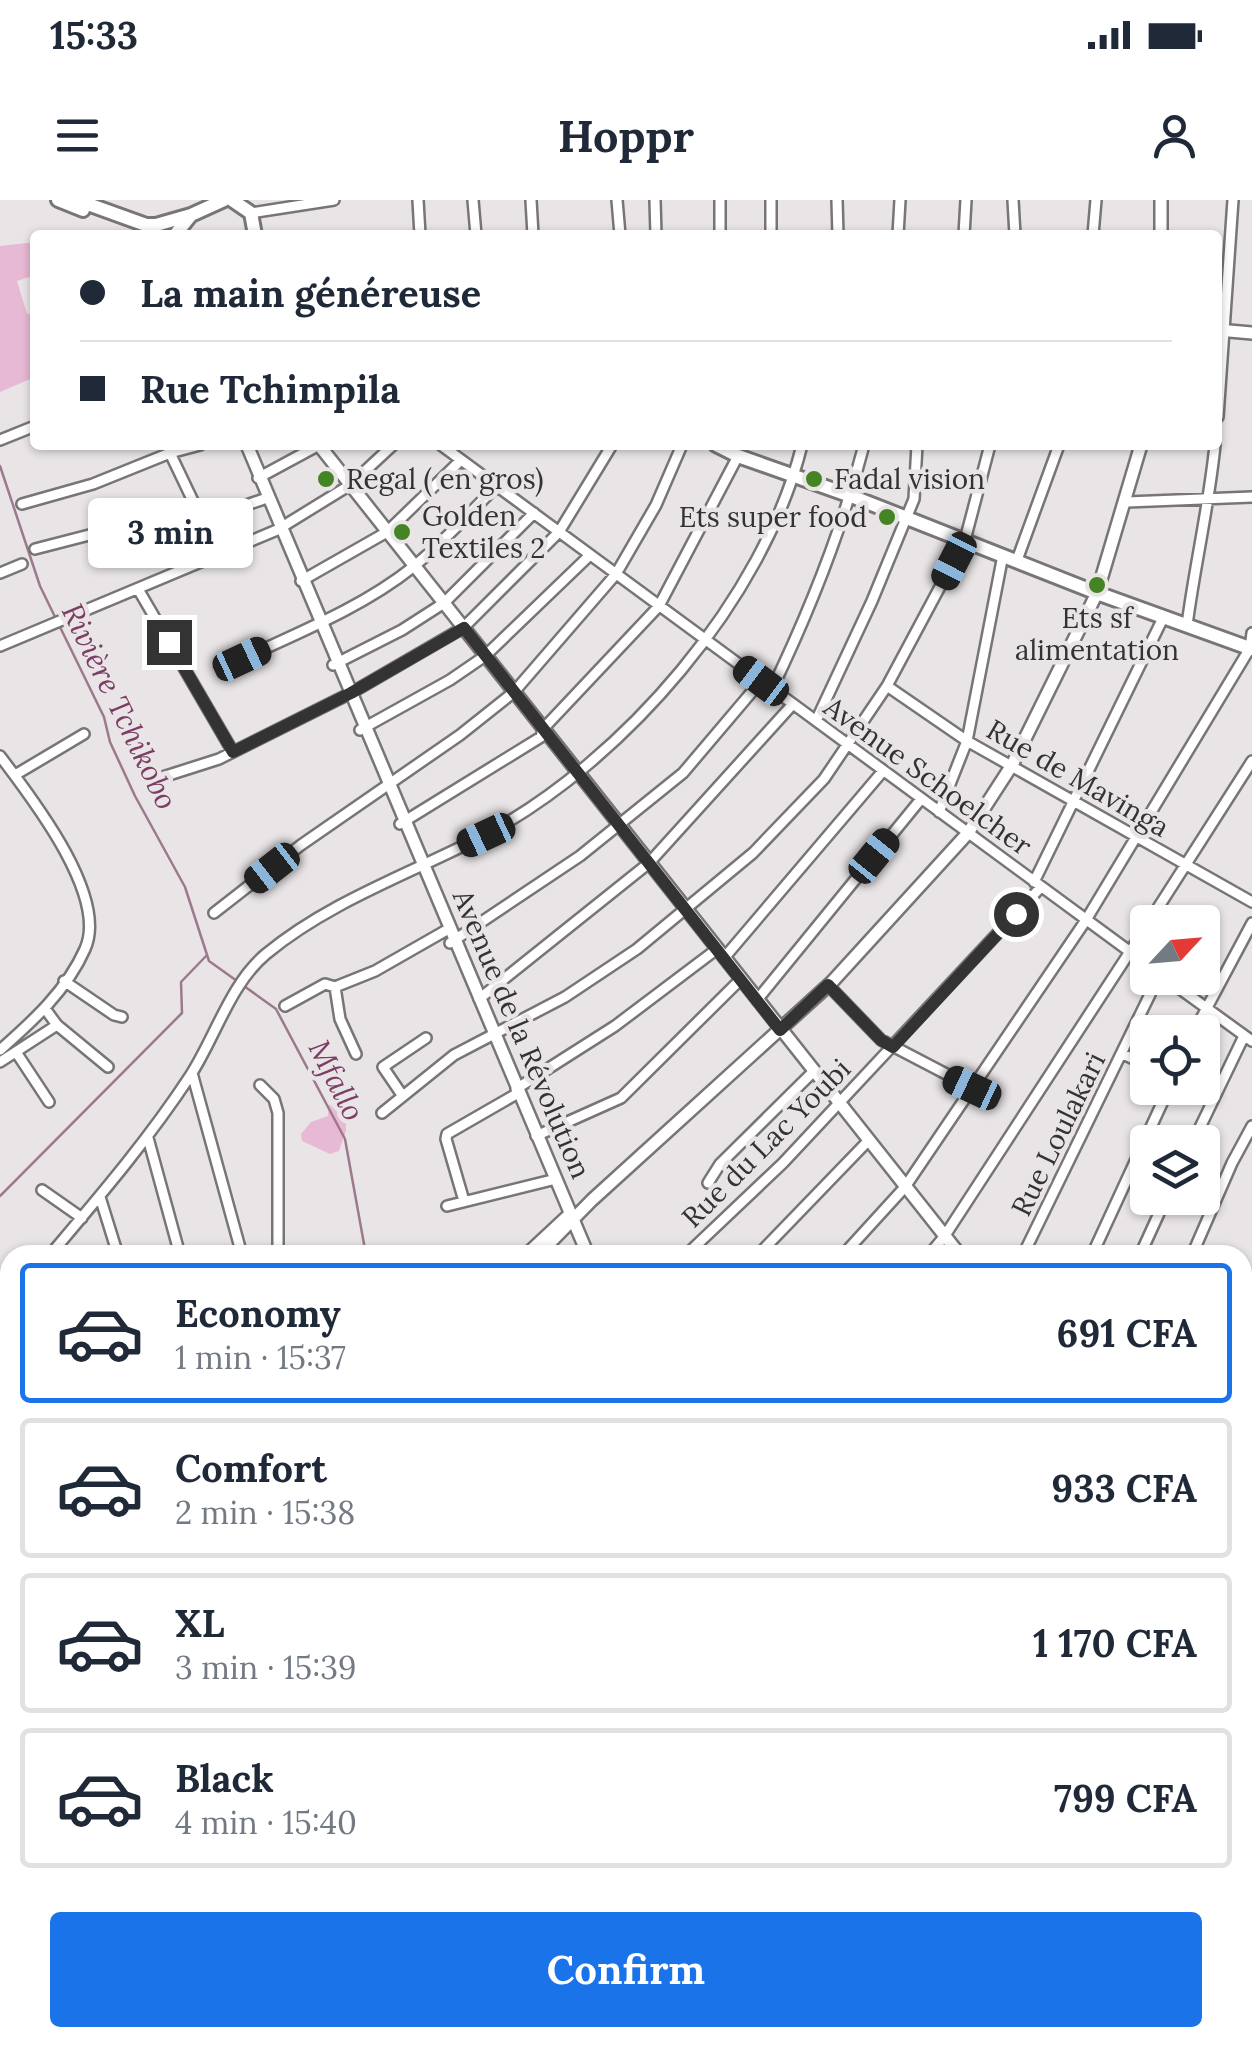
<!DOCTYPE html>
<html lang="en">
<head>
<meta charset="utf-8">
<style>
	body { margin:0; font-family:Lora,serif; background:#f2f2f3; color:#1f2937; height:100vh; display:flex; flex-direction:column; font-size:38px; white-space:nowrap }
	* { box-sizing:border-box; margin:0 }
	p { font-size:32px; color:#747a83 }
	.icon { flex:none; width:55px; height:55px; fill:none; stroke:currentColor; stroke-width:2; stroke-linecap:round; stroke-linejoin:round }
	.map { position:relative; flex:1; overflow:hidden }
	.sheet { position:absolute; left:0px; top:1045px; width:1252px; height:802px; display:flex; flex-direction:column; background:#fff; border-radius:30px 30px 0 0; box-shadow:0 2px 8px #0004 }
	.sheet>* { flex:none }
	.hud { position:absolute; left:30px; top:30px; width:1192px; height:220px; border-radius:10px; box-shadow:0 2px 8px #0004; display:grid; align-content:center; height:220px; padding:0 50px; background:#fff }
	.needle { width:65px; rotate:64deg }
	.fabs { position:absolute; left:1130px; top:705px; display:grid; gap:20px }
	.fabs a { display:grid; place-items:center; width:90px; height:90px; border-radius:10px; background:#fff; box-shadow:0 2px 8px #0004; font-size:50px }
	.end { position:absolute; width:45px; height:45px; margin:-22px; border:12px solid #343334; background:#fff; box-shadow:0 0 0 5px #fff }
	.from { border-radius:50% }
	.bubble { position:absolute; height:70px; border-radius:10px; background:#fff; box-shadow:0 2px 8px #0004; font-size:32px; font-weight:700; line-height:70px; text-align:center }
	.car { position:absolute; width:30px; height:60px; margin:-30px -15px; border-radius:12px; box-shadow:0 0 8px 2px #0007; background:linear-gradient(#222 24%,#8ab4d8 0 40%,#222 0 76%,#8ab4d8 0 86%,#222 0) }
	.hud b { display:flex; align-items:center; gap:35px; height:95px; font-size:38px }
	.hud b+b { border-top:2px solid #e0e1e3 }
	.hud i { width:25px; height:25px; background:#1f2937 }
	ul { padding:18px 0 0; list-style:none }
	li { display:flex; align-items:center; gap:30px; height:140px; margin:0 20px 15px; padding:0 30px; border:5px solid #e0e1e3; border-radius:10px }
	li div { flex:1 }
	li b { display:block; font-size:38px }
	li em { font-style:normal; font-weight:700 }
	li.active { border-color:#1a73e8 }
	li>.icon { width:90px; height:90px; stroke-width:1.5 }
	.action { display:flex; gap:20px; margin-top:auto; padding:20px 50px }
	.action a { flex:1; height:115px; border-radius:10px; background:#1a73e8; color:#fff; font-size:40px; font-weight:700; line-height:115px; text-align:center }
	.status { display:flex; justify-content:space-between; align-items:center; height:70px; padding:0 50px; background:#fff; direction:ltr }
	.status svg { height:28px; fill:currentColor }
	header { display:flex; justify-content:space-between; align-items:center; height:130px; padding:0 50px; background:#fff; font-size:45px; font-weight:700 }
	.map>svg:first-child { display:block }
</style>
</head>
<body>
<div class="status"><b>15:33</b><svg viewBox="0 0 49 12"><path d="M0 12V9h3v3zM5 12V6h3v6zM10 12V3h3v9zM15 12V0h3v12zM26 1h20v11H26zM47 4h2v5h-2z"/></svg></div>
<header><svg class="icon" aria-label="menu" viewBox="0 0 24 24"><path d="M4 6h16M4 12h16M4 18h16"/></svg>Hoppr<svg class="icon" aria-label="person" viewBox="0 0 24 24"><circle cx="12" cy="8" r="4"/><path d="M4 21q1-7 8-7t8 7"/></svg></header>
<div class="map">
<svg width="1252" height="1847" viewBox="0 0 1252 1847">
	<rect width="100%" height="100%" fill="#e9e5e7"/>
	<!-- green -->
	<path fill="#e8b9d4" d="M35,42V75L17,81L27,114H35V177L0,192V46Z
		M329,904L346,920V931L339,951L330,954L302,941L301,934L311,922L328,916Z"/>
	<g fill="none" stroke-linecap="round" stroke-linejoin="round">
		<!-- stream -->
		<path stroke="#9c798d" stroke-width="2.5" d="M0,266L40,386L56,419
			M60,427L104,517L110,542L135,596L185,687L209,761L237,781
			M244,786L276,809L345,939L366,1055
			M0,996L182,813L181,782L207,755
			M603,1847L604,1838"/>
		<defs>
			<path id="minor" d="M418,0L420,35
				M473,0L476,35
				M531,0L533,35
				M617,0L620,35
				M655,0L656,35
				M720,0V35
				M771,0V35
				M837,0L838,35
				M1013,0L1015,35
				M251,13L334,0
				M898,35L900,0
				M964,35L966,0
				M1093,35L1096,0
				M1218,217L1233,0
				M0,240L35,226
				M441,245L1148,765
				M170,253L202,320L264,299
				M258,278L319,245
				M1127,302L1252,297
				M22,304L93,284L170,253L200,245
				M35,349L194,308
				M1017,360L1059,245
				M0,373L22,364
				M301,381L387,332L461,260
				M138,389L233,552
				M1187,425C1195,364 1209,306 1215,245
				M0,446L277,330L350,285L393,245
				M242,459C300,432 363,407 413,367C443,343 469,313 497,286
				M333,465L402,430L444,403L534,313
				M887,486L967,541L1252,702
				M772,489C810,410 842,330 864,245
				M816,521L872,401L914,299L917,245
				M360,530L450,480L485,456L590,355
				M0,556C31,597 109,696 85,749C67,790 33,821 0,850
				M15,575L84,534
				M150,581L219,559L351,493L463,428L559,332L612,245
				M939,612L967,541L1003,355
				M400,624L541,537L543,529L659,406L738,256
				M1034,682L1163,418
				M214,713L301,645L460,535L514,492L616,374L656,305L682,245
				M1149,722L1252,561
				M450,743L580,656L683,573L761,481
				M724,758L883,571
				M1165,778L1252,841
				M64,781L114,815L122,817
				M828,785L881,840L973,888
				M335,787L340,819L356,854
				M479,799L649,663L793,504
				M757,800L921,599
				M285,806L325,784L335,787L375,771L445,731
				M46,810L57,825L108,867
				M1194,832L1252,723
				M16,852L49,902
				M1123,854L1148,866
				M0,862L57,825
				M192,873L242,1055
				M260,885L274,899L278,913V1055
				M516,889L615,826L717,749
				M402,895L383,867L426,838
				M382,913L454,855L565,797L637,749L753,653L824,579L887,486L965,340L990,245
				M536,936L621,898L741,779
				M148,938L180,1055
				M1193,942L1244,836
				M708,983L720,964L814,871
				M42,990L82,1018
				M100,997L118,1055
				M464,1001L446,939L447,934L520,892
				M447,1006L556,979
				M50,1055C99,997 148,940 190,876C215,838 230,784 266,754C330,701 412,673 485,635C624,561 764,399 802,245
				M686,1055L783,963L1041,687
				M758,1055L868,941
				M843,1055L905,987L1086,720L1250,448L1252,433
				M929,1055L944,1037L1148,724
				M1023,1055L1158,778
				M1092,1055L1169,888
				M1140,1055L1166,998
				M1192,1055L1232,963L1252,926
				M0,1114L10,1102
				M1242,1138L1252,1118
				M0,1140L10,1172
				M1242,1159L1252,1165
				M1242,1223L1252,1211
				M1242,1230L1252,1236
				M0,1299L10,1332
				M1242,1303L1252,1292
				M0,1423L10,1420
				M0,1493L10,1490
				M0,1562L10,1560
				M0,1635L10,1632
				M1242,1668L1252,1669
				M0,1719L10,1716
				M0,1795L10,1793
				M1242,1805L1252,1808
				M141,1838L144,1847
				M254,1838L257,1847
				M443,1838L445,1847
				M511,1838L513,1847
				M547,1838L549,1847
				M1124,1838L1125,1847
				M95,1847L132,1838
				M381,1847L416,1838
				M889,1847L914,1844
				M1012,1847V1838
				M1083,1847L1084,1838"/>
			<path id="tertiary" d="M1161,35V0
				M1218,130L1252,133
				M247,245L588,1055
				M319,245L960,1055
				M526,1055L570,1014
				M538,1055L592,1000L832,782L968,633L1012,565L1097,393L1141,245
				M0,1232L10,1229
				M0,1242L10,1239
				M1242,1415L1252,1426
				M1242,1607L1252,1577
				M918,1838L922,1847
				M1165,1847L1168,1838"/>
			<path id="secondary" d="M58,0L83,10
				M77,0L146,25H156L191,15
				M232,0L251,13L255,35
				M175,35L191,15L224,0
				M716,245L738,256L851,296L1097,393L1252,449"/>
		</defs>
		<!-- minor casing -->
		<use href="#minor" stroke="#787576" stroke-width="14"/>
		<!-- tertiary casing -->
		<use href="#tertiary" stroke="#787576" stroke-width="16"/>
		<!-- secondary casing -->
		<use href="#secondary" stroke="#787576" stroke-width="18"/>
		<!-- minor -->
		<use href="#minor" stroke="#fff" stroke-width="9"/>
		<!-- tertiary -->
		<use href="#tertiary" stroke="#fff" stroke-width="11"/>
		<!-- secondary -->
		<use href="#secondary" stroke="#fff" stroke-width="12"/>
	</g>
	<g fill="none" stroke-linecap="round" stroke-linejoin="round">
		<!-- route -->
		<path stroke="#343334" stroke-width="12" d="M169,442L233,552L351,493L464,428L780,830L828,785L881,840L893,847L1016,714"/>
	</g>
	<!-- markers -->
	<g fill="#458424" stroke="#e9e5e7" stroke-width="4">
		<circle cx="326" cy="279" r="10"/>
		<circle cx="814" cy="279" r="10"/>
		<circle cx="887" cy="317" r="10"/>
		<circle cx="402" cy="332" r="10"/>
		<circle cx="1097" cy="385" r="10"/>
	</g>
	<g text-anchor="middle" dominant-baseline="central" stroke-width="9" stroke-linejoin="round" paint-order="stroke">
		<!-- poi labels -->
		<g font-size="28" fill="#343334" stroke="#e9e5e7" text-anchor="start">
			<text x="346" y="279">Regal ( en gros)</text>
			<text x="834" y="279">Fadal vision</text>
			<text x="422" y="316">Golden<tspan x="422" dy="32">Textiles 2</tspan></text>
			<text x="867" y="317" text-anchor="end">Ets super food</text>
			<text x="1097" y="418" text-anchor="middle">Ets sf<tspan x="1097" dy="32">alimentation</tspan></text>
		</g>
		<!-- street labels -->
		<g font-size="28" fill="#343334" stroke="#e9e5e7">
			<text transform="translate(928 576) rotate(36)">Avenue Schoelcher</text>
			<text transform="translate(1078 578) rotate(30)">Rue de Mavinga</text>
			<text transform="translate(522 834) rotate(67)">Avenue de la Révolution</text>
			<text transform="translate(1058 934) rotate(-64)">Rue Loulakari</text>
			<text transform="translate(766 943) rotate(-45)">Rue du Lac Youbi</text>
		</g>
		<!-- water labels -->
		<g font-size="30" font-style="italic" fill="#7b3e65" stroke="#e9e5e7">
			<text transform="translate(120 506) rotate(64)">Rivière Tchikobo</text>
			<text transform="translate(337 880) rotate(63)">Mfallo</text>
		</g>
	</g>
</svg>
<div class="fabs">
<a><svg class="needle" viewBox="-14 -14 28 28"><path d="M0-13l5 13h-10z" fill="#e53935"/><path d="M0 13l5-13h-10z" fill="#747a83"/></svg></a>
<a><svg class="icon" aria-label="locate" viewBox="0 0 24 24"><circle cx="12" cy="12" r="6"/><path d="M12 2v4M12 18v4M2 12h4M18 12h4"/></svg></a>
<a><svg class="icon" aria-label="layers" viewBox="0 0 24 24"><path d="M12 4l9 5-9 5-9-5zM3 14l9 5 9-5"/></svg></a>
</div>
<i class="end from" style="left:1016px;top:714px"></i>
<i class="end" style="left:169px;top:442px"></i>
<div class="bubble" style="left:88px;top:298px;width:165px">3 min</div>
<i class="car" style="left:954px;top:361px;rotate:207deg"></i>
<i class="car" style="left:242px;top:459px;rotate:65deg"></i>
<i class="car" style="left:761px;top:481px;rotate:307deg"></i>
<i class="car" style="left:486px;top:635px;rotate:245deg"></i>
<i class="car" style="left:874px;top:656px;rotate:39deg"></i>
<i class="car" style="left:272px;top:668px;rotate:232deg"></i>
<i class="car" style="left:972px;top:888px;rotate:295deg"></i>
<div class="hud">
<b><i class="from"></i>La main généreuse</b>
<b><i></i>Rue Tchimpila</b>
</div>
<section class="sheet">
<ul>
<li class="active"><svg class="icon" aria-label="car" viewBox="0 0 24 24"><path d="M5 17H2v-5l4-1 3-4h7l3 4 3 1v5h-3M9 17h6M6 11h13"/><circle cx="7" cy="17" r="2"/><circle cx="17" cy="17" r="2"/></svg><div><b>Economy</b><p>1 min · 15:37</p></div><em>691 CFA</em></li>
<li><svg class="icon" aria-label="car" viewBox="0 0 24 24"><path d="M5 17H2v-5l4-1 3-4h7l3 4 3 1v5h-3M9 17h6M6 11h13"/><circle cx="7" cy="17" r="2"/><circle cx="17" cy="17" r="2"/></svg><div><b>Comfort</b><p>2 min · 15:38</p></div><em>933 CFA</em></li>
<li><svg class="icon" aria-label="car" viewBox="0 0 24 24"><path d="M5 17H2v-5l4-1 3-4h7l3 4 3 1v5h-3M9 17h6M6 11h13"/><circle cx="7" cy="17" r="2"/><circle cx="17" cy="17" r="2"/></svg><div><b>XL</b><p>3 min · 15:39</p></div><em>1 170 CFA</em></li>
<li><svg class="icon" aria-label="car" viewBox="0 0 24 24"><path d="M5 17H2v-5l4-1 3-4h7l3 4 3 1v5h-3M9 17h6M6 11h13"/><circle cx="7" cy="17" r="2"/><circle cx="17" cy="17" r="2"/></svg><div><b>Black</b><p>4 min · 15:40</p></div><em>799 CFA</em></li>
</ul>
<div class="action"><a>Confirm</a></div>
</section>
</div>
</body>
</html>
